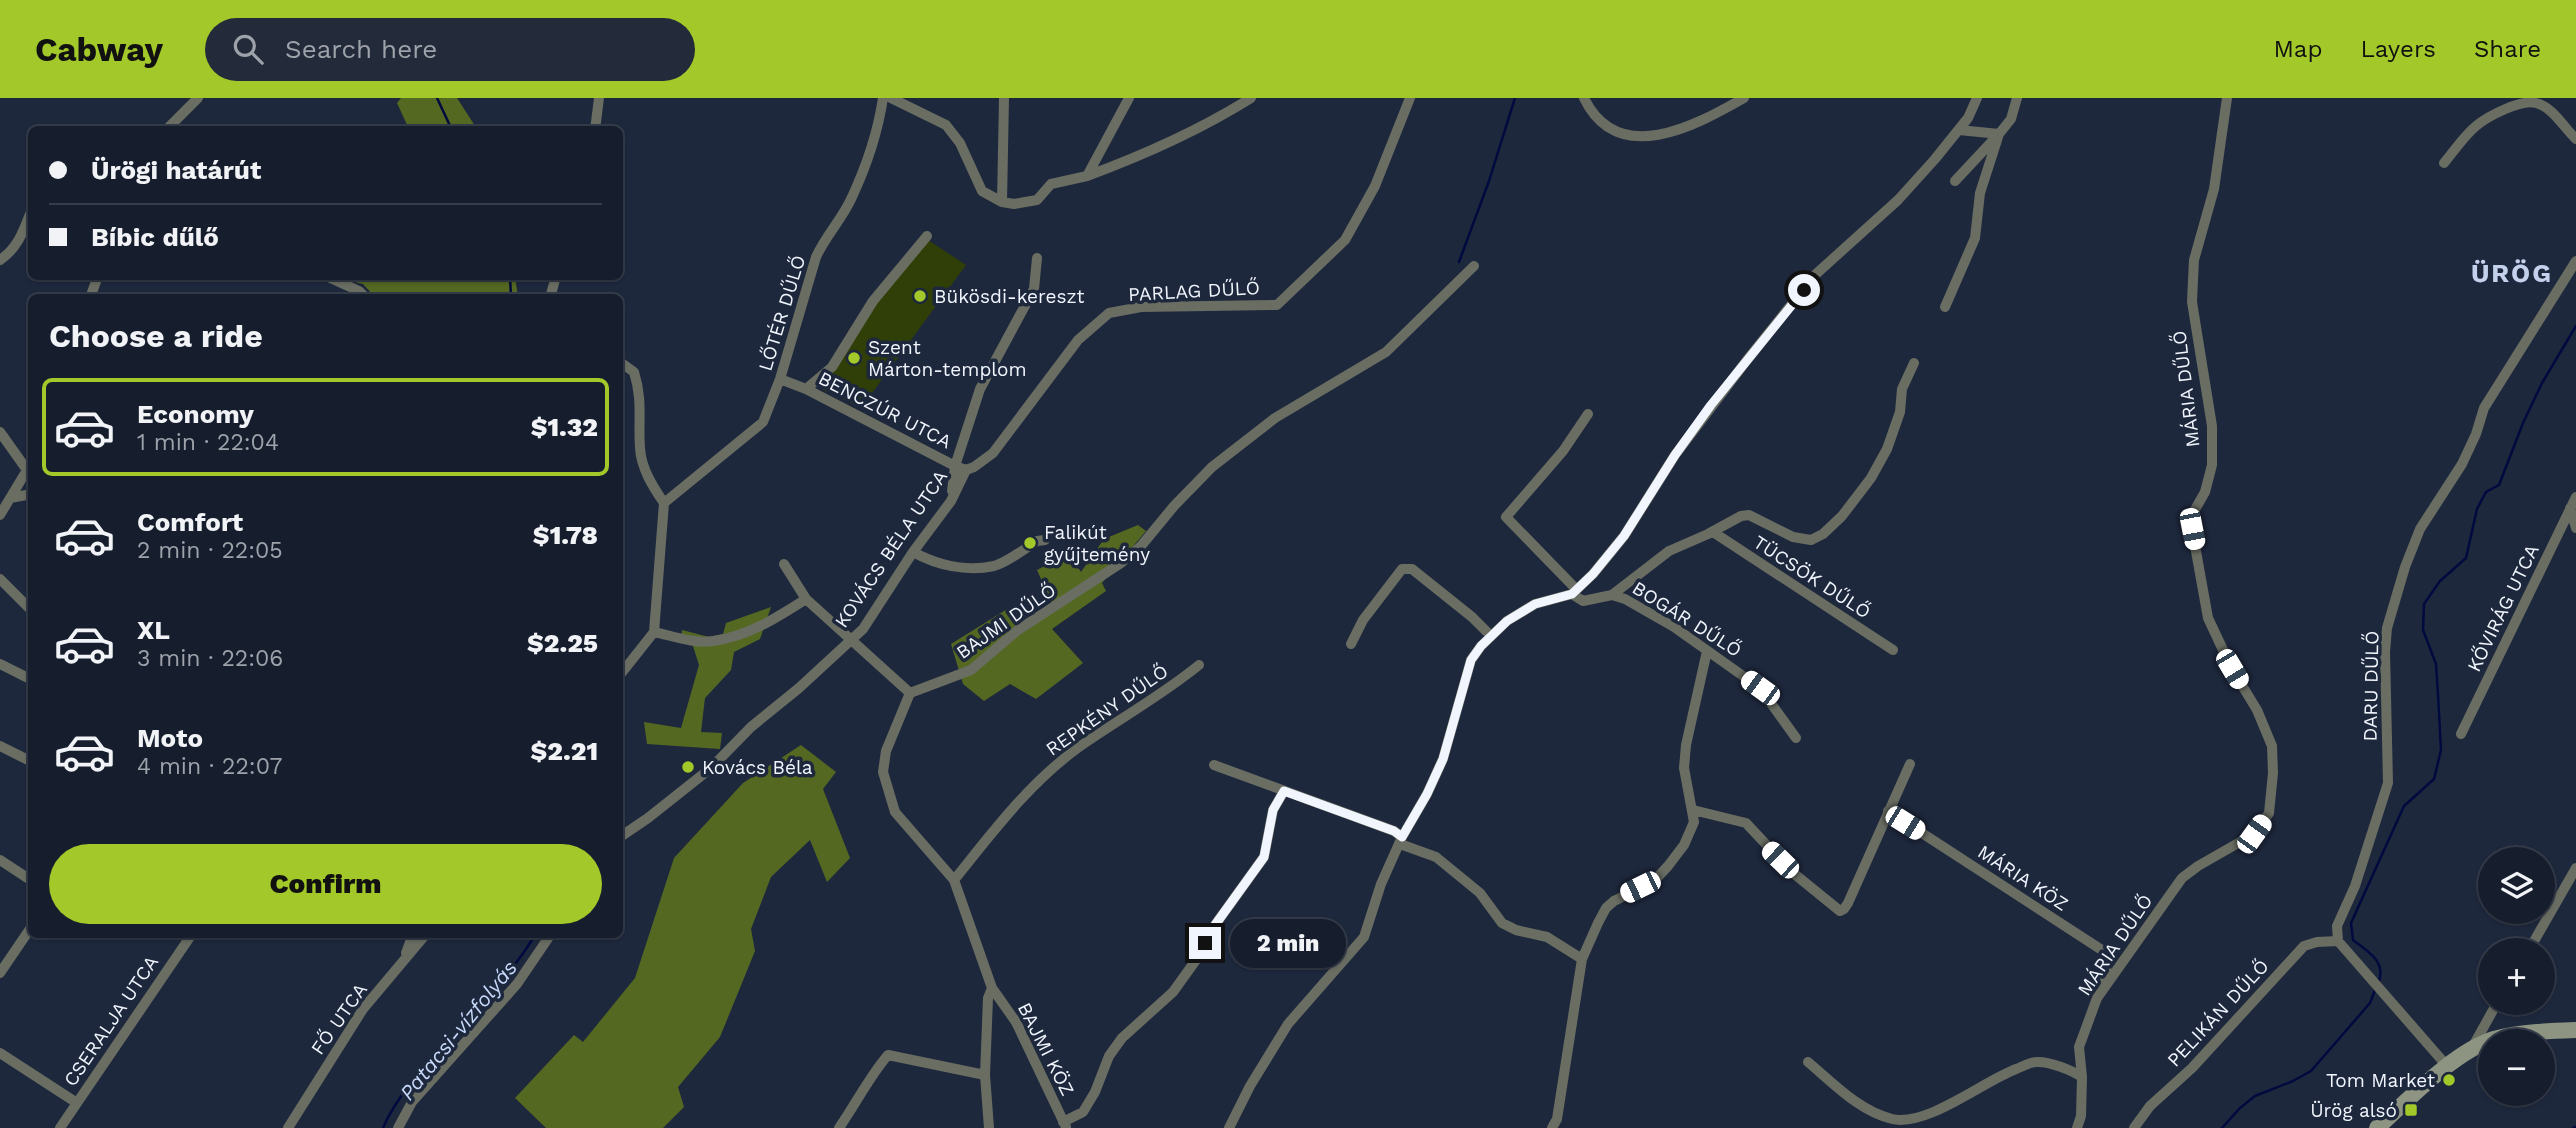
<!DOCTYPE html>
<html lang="en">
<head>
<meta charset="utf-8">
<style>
	body { margin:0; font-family:"Work Sans",sans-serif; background:#232b3a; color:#f1f3f6; height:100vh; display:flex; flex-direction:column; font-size:26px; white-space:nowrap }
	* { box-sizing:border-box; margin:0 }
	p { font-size:23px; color:#9ea2aa }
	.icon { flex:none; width:38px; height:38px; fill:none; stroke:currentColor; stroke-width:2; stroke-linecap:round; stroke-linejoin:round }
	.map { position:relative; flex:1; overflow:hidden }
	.panel { position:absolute; left:28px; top:196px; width:595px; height:644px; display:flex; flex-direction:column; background:#161e2e; border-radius:10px; box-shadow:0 2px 5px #0004,0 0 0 2px #353c4a }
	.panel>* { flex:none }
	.top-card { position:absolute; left:28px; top:28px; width:595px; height:154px; border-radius:10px; box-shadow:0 2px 5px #0004,0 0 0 2px #353c4a; display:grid; align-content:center; height:154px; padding:0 21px; background:#161e2e }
	.tools { position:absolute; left:2478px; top:749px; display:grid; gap:14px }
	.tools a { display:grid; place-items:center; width:77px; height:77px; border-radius:50%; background:#161e2e; box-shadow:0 2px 5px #0004,0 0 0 2px #353c4a; font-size:35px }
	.end { position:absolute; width:32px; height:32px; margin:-16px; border:9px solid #f1f5fd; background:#111; box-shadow:0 0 0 4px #111 }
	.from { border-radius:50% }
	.bubble { position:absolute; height:49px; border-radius:24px; background:#161e2e; box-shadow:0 2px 5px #0004,0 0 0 2px #353c4a; font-size:23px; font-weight:800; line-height:49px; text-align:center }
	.car { position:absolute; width:21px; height:42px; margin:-21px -10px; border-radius:9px; box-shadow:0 0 5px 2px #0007; background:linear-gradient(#fff 24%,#345 0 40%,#fff 0 76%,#345 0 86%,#fff 0) }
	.top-card b { display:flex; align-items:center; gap:24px; height:66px; font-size:26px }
	.top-card b+b { border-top:2px solid #353c4a }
	.top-card i { width:18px; height:18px; background:#f1f3f6 }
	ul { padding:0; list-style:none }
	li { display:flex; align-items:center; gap:21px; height:98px; margin:0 14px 10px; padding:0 7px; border:4px solid transparent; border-radius:10px }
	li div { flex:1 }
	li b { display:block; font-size:26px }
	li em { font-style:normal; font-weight:800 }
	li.on { border-color:#a2c929 }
	li>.icon { width:63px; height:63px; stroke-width:1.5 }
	h2 { padding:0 21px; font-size:32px; line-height:84px }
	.cta { display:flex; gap:14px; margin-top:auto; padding:14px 21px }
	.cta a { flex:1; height:80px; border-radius:42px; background:#a2c929; color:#111; font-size:28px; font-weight:800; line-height:80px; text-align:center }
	header { display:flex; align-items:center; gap:42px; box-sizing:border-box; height:98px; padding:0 35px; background:#a2c929; color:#111 }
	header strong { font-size:33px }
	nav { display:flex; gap:38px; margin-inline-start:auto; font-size:24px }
	.search { width:490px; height:63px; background:#232b3a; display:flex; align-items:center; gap:18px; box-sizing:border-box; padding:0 24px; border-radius:38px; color:#9ea2aa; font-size:26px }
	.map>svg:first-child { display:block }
</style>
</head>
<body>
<header>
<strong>Cabway</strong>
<div class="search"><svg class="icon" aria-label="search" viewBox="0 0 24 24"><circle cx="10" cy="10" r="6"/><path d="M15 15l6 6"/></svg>Search here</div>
<nav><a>Map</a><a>Layers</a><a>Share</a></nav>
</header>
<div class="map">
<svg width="2576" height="1030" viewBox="0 0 2576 1030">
	<rect width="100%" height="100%" fill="#1e283d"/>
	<!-- green -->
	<path fill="#303e07" d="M925,140L966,167L861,310L822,291L848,239Z"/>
	<!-- forest -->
	<path fill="#546821" d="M401,0H457L477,31H409L397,5Z
		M344,178L515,179L518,199H375L363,186L343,181Z
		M1138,427L1146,433L1102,485L1106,493L1052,531L1083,565L1036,601L1010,586L984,603L963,586L951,546L1012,508L1023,524L1052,506L1037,472L1068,456L1081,474L1104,441Z
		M771,509L760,541L734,554L731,572L705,600L701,634L722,635L720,651L647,646L644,624L681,630L699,567L692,545L681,544L682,532L709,539L723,536L726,525Z
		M801,647L836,674L823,691L850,760L827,784L810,742L771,779L751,831L755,853L720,939L678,989L684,1009L663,1030H546L515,1000L574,937L583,944L635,880L674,760L743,685Z"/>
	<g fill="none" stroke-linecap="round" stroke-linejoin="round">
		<!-- stream -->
		<path stroke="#010a3e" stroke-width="2.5" d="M437,0L452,32
			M1459,164L1489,83L1515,0
			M510,178L511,200
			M2379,883C2386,863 2367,853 2353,842L2351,825L2404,708L2434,681L2441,652L2438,596L2436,566L2423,532L2424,506L2440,483L2466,460L2477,411L2486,394L2499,387L2523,325L2542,285L2576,228
			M383,1030C400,990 434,961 463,929C489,901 515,869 536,836
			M2222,1030L2240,1010L2255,998L2293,983L2311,973L2370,905L2375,892
			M2573,1030L2576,1029"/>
		<!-- minor -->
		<path stroke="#696d62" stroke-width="10" d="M891,0L946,27L960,45L982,93L1002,104L1014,106L1037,102L1051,86L1087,78L1129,0
			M1584,0C1618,70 1695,28 1744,0
			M166,32L198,0
			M595,32L599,0
			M2444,65C2454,53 2464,38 2476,28C2488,18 2521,1 2536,5C2553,9 2564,30 2576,41
			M1087,78C1144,57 1200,32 1251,0
			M1955,83L1999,36L1959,32
			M1002,104L1004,0
			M0,162C19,149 24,131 32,111
			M326,178L359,193L366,200
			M90,200L98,178
			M550,200L556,178
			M1945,209L1975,140L1980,95L1999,36L2011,21L2017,0
			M620,264L634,274C643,303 638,321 640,350C641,370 653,389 664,405
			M780,281L806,291L955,368L966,372L974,369L993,355L1078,242L1109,215L1141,209L1277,207L1345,142L1375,88L1410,0
			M806,291L832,269L873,203L927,138
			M0,334L27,372L32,374
			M952,393L955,368L980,291L1034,191L1037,160
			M10,400L32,396
			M664,405L763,324L780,281L816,159C826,137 843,120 852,99C866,69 878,33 883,0
			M2570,410L2576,430
			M0,417L27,372
			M1713,434L1893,552
			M913,454C937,467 966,474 994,468C1008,464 1024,451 1037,443L1045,442
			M784,466L806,501L910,595
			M0,481L32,513
			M1576,491L1506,419L1563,353L1588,316
			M1572,496L1583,503L1612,497L1669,453L1708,436L1741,418L1749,417L1793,439L1811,442L1823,436L1842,418L1871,380L1887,351L1900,314L1902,291L1914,265
			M1612,497L1625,501L1674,529L1760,590L1796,640
			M654,534C673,538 694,546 713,543C747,539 778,519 806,501
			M1351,546L1363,522L1402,471H1412L1472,519L1491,538
			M0,566L32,582
			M620,577L654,534L664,405
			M2461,636L2576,399
			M0,648L32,664
			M1214,667L1394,733L1402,739
			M1693,712L1746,725L1792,774L1840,813L1844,811L1848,805L1910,666
			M1888,713L2108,856L2104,889
			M620,739L648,720L711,670L751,629L799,590L863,531L913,454L951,403L966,372
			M1400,746L1436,759L1480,795L1502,825L1516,832L1547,839L1582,861
			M0,762L32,783
			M954,782C992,735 1029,685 1079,649C1119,621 1161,598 1199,567
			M2529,852L2576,770
			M406,855L413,836
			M0,875L32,828
			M992,890L1016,924L1066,1029
			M2472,950L2497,905
			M0,955L77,1005
			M1808,964C1833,985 1859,1013 1892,1021C1927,1029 1982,984 2016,971C2022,969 2030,964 2036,964C2049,963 2071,972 2082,979
			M2447,968L2338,843L2337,828L2355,788L2388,685L2385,554L2387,530L2405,469L2420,431L2462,366L2476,336L2484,310L2576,163
			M1063,1024L1083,1014L1095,994L1109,958L1122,940L1173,894L1196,862L1215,827L1264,759L1273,712L1284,693
			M60,1030L192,836
			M288,1030L363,911L426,836
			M398,1030L412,1004L517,886L551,836
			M839,1030C855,1007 871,976 888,957L985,977
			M989,1030L985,977L988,900L992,890L954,782L895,714L883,674L886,653L910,595L971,572L1018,532L1121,465L1141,448L1174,408L1212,369L1275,320L1386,254L1474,168
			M1229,1030L1250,988L1288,926L1364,839L1381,786L1402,739L1427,696L1443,661L1471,562L1481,548L1507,523L1535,506L1572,496L1593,476L1624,438L1675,357L1747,262L1816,176L1898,102L1935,61L1968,20L1977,0
			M1552,1030L1557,1021L1582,861L1598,825L1606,810L1614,803L1654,783L1668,768L1684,747L1694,724L1684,670L1686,647L1707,553
			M2077,1030L2081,1018L2082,979L2079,949L2097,900L2182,780L2198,768L2254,736L2269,715L2273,675L2272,648L2257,612L2232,571L2208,520L2192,431L2193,415L2205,394L2212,367V328L2192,204L2193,182L2194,162L2214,91L2227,0
			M2134,1030L2150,1008L2192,970L2304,848L2317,844L2338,843"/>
		<!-- secondary -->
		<path stroke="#8d9481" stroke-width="16" d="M2377,1030C2408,1002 2455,953 2494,941C2520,934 2549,933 2576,932"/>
	</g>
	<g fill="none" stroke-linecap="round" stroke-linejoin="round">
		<!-- route -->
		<path stroke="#f1f5fd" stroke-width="9" d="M1205,845L1215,827L1264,759L1273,712L1284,693L1394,733L1402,739L1427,696L1443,661L1471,562L1481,548L1507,523L1535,506L1572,496L1593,476L1624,438L1675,357L1711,307L1804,192"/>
	</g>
	<!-- markers -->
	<g fill="#a2c929" stroke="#1e283d" stroke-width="2.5">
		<circle cx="920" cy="198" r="7"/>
		<circle cx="854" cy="260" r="7"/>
		<circle cx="1030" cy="445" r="7"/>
		<circle cx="688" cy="669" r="7"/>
		<circle cx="2449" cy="982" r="7"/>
		<rect x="2404" y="1005" width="14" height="14" rx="3.5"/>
	</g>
	<g text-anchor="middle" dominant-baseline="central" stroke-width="7" stroke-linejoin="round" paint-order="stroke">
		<!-- street labels -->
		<g font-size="19" fill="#f1f5fd" stroke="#1e283d">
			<text transform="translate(1194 193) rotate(-3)">PARLAG DŰLŐ</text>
			<text transform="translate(782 215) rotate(-73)">LŐTÉR DŰLŐ</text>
			<text transform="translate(2186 291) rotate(-97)">MÁRIA DŰLŐ</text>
			<text transform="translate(885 312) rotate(27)">BENCZÚR UTCA</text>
			<text transform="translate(891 451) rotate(-56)">KOVÁCS BÉLA UTCA</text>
			<text transform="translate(1812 479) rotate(33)">TÜCSÖK DŰLŐ</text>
			<text transform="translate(2503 510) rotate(-64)">KŐVIRÁG UTCA</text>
			<text transform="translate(1687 521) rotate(32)">BOGÁR DŰLŐ</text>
			<text transform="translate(1006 523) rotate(-35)">BAJMI DŰLŐ</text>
			<text transform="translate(2371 588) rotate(-89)">DARU DŰLŐ</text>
			<text transform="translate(1107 612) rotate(-35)">REPKÉNY DŰLŐ</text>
			<text transform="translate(2023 780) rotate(33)">MÁRIA KÖZ</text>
			<text transform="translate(2115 847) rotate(-56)">MÁRIA DŰLŐ</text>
			<text transform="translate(2218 915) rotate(-47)">PELIKÁN DŰLŐ</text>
			<text transform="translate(339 921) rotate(-55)">FŐ UTCA</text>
			<text transform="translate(111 923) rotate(-56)">CSERALJA UTCA</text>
			<text transform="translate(1046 951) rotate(63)">BAJMI KÖZ</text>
		</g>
		<!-- poi labels -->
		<g font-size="19" fill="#f1f5fd" stroke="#1e283d" text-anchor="start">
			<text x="934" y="198">Bükösdi-kereszt</text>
			<text x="868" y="249">Szent<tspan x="868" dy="22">Márton-templom</tspan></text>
			<text x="1044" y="434">Falikút<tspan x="1044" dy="22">gyűjtemény</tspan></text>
			<text x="702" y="669">Kovács Béla</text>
			<text x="2435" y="982" text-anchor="end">Tom Market</text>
			<text x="2397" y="1012" text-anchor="end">Ürög alsó</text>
		</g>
		<!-- water labels -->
		<g font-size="21" font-style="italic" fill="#c8dafc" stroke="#1e283d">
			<text transform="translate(458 932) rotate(-51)">Patacsi-vízfolyás</text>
		</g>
		<!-- district labels -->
		<g font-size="26" font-weight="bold" letter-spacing="2" fill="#c4d1ec" stroke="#1e283d">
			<text x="2512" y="175">ÜRÖG</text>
		</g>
	</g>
</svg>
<div class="tools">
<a><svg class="icon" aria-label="layers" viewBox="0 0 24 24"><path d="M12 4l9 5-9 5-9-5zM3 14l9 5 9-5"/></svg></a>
<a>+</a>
<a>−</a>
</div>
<i class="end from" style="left:1804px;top:192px"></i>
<i class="end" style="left:1205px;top:845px"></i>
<div class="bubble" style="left:1230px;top:821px;width:116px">2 min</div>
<i class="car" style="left:2192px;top:431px;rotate:169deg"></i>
<i class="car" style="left:2232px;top:571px;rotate:149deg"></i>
<i class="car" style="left:1760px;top:590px;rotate:306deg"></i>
<i class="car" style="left:1905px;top:725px;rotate:122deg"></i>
<i class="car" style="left:2254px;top:736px;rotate:36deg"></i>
<i class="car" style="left:1780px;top:762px;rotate:314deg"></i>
<i class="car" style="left:1640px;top:789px;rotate:244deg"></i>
<div class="top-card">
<b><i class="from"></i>Ürögi határút</b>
<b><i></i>Bíbic dűlő</b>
</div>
<section class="panel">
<h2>Choose a ride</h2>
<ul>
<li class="on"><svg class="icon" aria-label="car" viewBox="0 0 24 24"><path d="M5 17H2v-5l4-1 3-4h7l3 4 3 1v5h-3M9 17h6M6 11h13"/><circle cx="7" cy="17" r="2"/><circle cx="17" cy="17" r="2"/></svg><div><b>Economy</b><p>1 min · 22:04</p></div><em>$1.32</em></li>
<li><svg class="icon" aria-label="car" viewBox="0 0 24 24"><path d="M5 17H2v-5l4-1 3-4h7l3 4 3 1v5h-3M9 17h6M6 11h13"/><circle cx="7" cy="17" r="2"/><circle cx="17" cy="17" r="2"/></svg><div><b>Comfort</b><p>2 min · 22:05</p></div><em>$1.78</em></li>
<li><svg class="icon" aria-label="car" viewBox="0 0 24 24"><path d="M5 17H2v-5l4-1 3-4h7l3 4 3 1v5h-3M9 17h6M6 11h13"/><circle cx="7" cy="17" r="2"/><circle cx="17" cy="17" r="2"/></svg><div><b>XL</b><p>3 min · 22:06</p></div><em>$2.25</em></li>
<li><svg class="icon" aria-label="car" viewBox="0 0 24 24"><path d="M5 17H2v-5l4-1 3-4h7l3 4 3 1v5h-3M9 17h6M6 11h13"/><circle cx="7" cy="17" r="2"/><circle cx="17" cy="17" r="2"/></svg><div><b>Moto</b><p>4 min · 22:07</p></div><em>$2.21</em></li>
</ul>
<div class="cta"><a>Confirm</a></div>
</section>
</div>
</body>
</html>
